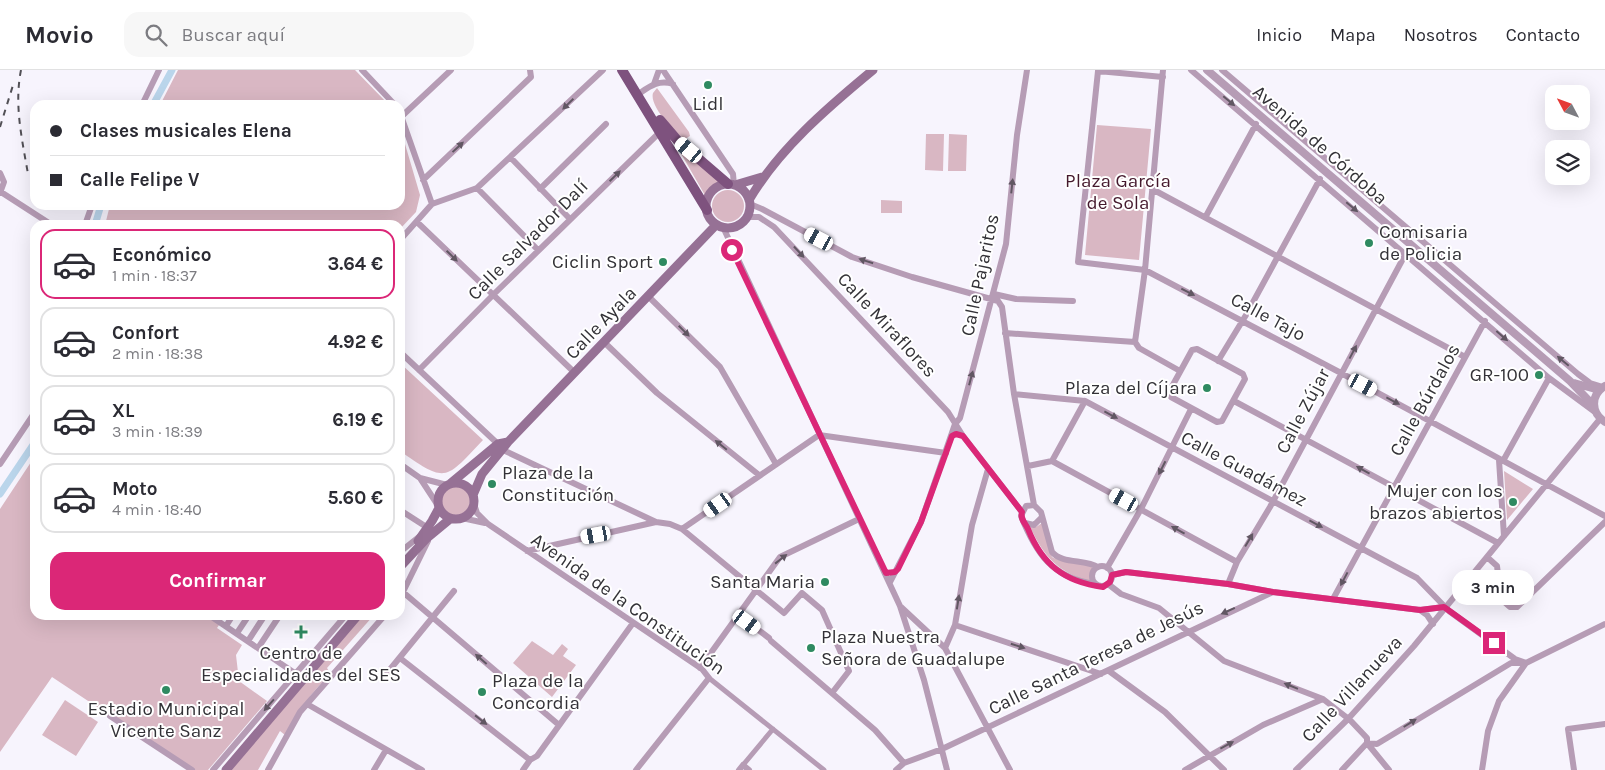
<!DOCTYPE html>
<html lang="es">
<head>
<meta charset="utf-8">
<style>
	body { margin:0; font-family:Karla,sans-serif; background:#f7f7f7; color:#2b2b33; height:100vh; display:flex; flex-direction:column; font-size:19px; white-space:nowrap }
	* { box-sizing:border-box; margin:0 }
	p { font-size:16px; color:#7c7c81 }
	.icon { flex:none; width:28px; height:28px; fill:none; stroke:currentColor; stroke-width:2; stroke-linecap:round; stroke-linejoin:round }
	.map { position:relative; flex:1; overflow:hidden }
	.side { position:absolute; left:30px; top:150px; width:375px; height:400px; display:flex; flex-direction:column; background:#fff; border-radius:15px; box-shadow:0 5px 20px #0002 }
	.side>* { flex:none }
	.guide { position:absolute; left:30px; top:30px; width:375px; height:110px; border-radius:15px; box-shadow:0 5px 20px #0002; display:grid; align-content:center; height:110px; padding:0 20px; background:#fff }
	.needle { width:32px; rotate:311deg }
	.buttons { position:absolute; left:1545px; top:15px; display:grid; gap:10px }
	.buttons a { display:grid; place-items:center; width:45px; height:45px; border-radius:10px; background:#fff; box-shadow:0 5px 20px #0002; font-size:25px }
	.end { position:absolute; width:22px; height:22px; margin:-11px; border:6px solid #db2777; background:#fff; box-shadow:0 0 0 2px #fff }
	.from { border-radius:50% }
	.bubble { position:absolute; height:35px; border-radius:15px; background:#fff; box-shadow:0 5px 20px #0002; font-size:16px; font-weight:700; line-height:35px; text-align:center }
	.car { position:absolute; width:15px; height:30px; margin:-15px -8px; border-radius:6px; box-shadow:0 0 4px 1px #0007; background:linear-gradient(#fff 24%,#345 0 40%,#fff 0 76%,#345 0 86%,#fff 0) }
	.guide b { display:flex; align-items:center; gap:18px; height:48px; font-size:19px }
	.guide b+b { border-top:1px solid #e1e1e2 }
	.guide i { width:12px; height:12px; background:#2b2b33 }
	ul { padding:9px 0 0; list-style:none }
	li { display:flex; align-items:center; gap:15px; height:70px; margin:0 10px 8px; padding:0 10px; border:2px solid #e1e1e2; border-radius:15px }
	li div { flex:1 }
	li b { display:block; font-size:19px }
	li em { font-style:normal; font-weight:700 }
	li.active { border-color:#db2777 }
	li>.icon { width:45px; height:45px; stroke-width:1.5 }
	.primary-button { display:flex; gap:10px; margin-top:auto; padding:10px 20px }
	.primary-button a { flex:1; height:58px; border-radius:15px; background:#db2777; color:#fff; font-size:20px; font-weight:700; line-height:58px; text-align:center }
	header { display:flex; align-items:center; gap:30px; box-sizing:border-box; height:70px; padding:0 25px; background:#fff; border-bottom:1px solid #e1e1e2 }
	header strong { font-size:24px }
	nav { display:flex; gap:28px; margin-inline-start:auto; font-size:18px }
	.search { width:350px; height:45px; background:#f7f7f7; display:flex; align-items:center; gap:12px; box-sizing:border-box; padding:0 18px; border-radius:15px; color:#7c7c81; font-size:19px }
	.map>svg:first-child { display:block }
</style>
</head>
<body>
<header>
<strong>Movio</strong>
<div class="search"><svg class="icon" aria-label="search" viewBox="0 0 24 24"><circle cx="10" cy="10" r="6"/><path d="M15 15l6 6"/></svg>Buscar aquí</div>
<nav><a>Inicio</a><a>Mapa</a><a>Nosotros</a><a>Contacto</a></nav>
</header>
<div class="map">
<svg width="1605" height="700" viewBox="0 0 1605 700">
	<rect width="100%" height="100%" fill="#f7f4fd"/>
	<!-- green -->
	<path fill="#d9b7c3" d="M178,0H355L389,35H160Z
		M657,18L689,62L690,66L685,69C675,63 649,36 653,23Z
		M1097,55L1151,59L1139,190L1085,185Z
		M400,57L420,125L416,142L400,159V155H105L110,135H400Z
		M926,64H944L943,101L925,100Z
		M949,64L967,65L966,101H948Z
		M676,75L723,113L713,117L706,127Z
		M712 136a16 16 0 1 1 32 0a16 16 0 1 1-32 0Z
		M881,130L902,131V143H881Z
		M400,293L483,370C445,410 447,414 400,381Z
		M35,386V545H226L217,558L242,575L236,585L239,611L267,631L208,700H192L52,607L0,682V439Z
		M1504,401L1533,419L1507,450Z
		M440 431a15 15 0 1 1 30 0a15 15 0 1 1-30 0Z
		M1042,453L1052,487L1056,489L1095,496L1090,502V512C1057,501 1045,488 1030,457H1036Z
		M358,545H374L327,598L330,603L311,625L285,665L280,661L258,700H226Z
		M532,571L553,585L562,574L568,579L563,586L576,595L552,627L513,593Z
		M65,630L98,652L76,686L42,665Z"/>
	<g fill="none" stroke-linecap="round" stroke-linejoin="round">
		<!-- canal -->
		<path stroke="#bad5eb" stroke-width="7" d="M153,35L172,0
			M95,155L101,135
			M0,424L35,372"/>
		<!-- pedestrian -->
		<path stroke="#b69cb5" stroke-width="5" d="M709,608L824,700
			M743,695L773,659"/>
		<!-- minor -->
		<path stroke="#b69cb5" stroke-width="6" d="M362,0L395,35
			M663,0L733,104L734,115
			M1191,0L1549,308L1595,342
			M1222,0L1578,304L1590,313L1603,317
			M1163,7L1098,1L1078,192L1145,200L1341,303L1605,446
			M654,14L659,0
			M637,25C649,17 658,9 673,14
			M142,35L159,0
			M400,43L432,134
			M402,46L451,0
			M511,88L570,149
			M0,103L4,112L0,123
			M423,110L531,7L530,0
			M477,118L538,180
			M540,119L606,54
			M1152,119L1465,287
			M1,122L52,155
			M750,134L762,139L852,187L912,207L998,231L1002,237L1014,324L1034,435L1041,442L1052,482C1062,494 1085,489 1098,497
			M1206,146L1256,54
			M746,147H759L774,157L948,342L963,366L1022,442
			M417,152L575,303
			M85,155L92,135
			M723,157L900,536L924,610L947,700
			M400,170L432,134L477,118L603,0
			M994,224L1016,229L1073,231
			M649,227L720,297L776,394
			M1005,263L1135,272
			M1135,272L1145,200L1163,0
			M1135,272L1139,278L1180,301
			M605,273L657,323L759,405
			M1197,279L1243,304L1245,309L1222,351L1217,352L1171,327L1169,322L1192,280Z
			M400,282L498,374
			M1218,291L1246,245L1320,109
			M419,300L496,222L660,62
			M1014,324L1085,331L1417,508L1449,541L1515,589L1526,593
			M1234,331L1498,473
			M503,380L656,452
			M1499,390L1504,466
			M1052,391L1085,331
			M1503,391L1549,308
			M0,394L35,342
			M400,394L420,408L447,415
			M1028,396L1052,391L1237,492
			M420,408L437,434
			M474,434L477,443L488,454L702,599L709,608L636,700
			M1034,435L1026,436L1021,446C1036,483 1052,508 1095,514
			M400,440L428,458
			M462,448L485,453
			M1025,453L1034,455L1041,448
			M682,459L819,365L946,383
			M527,481L656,452L670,454L682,459L784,543L802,523L822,540L849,601L832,623
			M400,482L420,466
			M1487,487L1497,496L1501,529L1510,537H1517L1605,452
			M1092 506a10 10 0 1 1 20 0a10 10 0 1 1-20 0Z
			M1107,498L1141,439L1191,339
			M1112,505L1126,502L1228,514L1273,522L1420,540L1444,537
			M890,512L921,452L955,354L960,348L1006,174L1017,65L1027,0
			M1108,514L1121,524L1159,538L1224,591L1323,629L1350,650L1367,668V673L1389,700
			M1228,514L1237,492L1270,437L1406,183
			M404,523L559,655
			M400,528L428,471
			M1333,529L1485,251
			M901,537L945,578L1010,700
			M1420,540L1427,545L1433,554
			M209,545L299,606
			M739,545L769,568
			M955,555L1101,604
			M226,556L233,545
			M237,563L249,545
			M248,571L265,545
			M771,571L875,660L904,693
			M258,578L280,545
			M945,578L955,555L972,455L988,399
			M400,588L530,690
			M700,598L780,487L859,449
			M1109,601L1165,642L1224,700
			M383,608L454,521
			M307,634L422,700
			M110,646L192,700
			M1367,673L1377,674L1511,593H1521
			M213,700L346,545
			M268,700L300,642L385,545
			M374,700L386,680
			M523,700L530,690L537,686L633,553
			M739,700L743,695L749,700
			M896,700L904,693L942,679L1273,522
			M1185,700L1263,655L1323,629
			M1296,700L1348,649L1414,576L1600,349
			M1342,700L1367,673
			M1482,700L1488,661L1499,631L1526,593L1605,554
			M1574,700L1568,659L1605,654"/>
		<!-- tertiary -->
		<path stroke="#b69cb5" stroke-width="8" d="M1207,0L1570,311L1594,336
			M1574,313L1599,320
			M1605,316C1590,325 1591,343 1605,352"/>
		<!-- secondary -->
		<path stroke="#967195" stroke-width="9" d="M706 136a22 22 0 1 1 44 0a22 22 0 1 1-44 0Z
			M735,115L762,107
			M749,130C779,79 827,38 873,0
			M438 431a18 18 0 1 1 36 0a18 18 0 1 1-36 0Z
			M451,413L498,374L508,372
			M473,425L482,404L508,372L716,155
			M418,471L432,451L439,438
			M400,497L427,468L450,449
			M226,700L358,545"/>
		<!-- primary -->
		<path stroke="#7e527e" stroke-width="10" d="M622,0L707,140
			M660,50L678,71L728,114"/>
		<!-- rail -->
		<path stroke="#525056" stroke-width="2" stroke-dasharray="6 6" stroke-linecap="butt" d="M21,0C14,35 22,69 28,104
			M0,57L14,12"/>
	</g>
	<!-- one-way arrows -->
	<defs><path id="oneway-solid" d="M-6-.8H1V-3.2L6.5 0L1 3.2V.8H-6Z" transform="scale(1.25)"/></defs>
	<g fill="#615763">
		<use href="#oneway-solid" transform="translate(1229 31) rotate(40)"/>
		<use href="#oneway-solid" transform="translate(568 34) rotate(136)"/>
		<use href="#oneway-solid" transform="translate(458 77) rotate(-43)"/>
		<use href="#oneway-solid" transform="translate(615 106) rotate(-44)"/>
		<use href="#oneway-solid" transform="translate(1012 116) rotate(-84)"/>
		<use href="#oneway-solid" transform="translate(1352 137) rotate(40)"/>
		<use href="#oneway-solid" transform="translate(799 182) rotate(47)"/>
		<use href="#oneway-solid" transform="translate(452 186) rotate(44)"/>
		<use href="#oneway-solid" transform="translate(866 191) rotate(-162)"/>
		<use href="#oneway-solid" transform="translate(1188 222) rotate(27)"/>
		<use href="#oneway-solid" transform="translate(684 261) rotate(45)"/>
		<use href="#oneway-solid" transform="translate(1502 266) rotate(41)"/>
		<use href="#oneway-solid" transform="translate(1353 282) rotate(-62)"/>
		<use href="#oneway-solid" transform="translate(1563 291) rotate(-140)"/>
		<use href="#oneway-solid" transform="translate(971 308) rotate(-75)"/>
		<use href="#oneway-solid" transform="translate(1393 331) rotate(28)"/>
		<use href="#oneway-solid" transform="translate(1111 345) rotate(28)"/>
		<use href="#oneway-solid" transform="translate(721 375) rotate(-141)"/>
		<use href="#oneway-solid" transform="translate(1162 398) rotate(117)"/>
		<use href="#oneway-solid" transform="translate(1363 400) rotate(-151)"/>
		<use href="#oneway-solid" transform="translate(1316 454) rotate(28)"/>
		<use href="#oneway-solid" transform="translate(1178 460) rotate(-151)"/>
		<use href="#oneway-solid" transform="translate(1249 470) rotate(-59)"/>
		<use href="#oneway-solid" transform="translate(781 489) rotate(-38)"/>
		<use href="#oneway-solid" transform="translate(1344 509) rotate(118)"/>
		<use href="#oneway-solid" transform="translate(958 532) rotate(-81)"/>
		<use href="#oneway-solid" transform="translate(1228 541) rotate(156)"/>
		<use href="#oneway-solid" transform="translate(1018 576) rotate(18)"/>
		<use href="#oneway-solid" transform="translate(481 589) rotate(-139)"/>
		<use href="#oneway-solid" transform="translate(1291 616) rotate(-158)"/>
		<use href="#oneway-solid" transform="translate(269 635) rotate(131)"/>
		<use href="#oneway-solid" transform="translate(481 650) rotate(38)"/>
		<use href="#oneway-solid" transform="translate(1410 653) rotate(-32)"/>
		<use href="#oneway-solid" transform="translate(1227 675) rotate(-28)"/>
	</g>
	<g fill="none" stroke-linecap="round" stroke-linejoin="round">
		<!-- route -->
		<path stroke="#db2777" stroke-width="6" d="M732,180L886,503L895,502L898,499L921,452L952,366L956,364L963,366L1022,442C1020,449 1025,453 1028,459C1042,494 1064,512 1103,517L1110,512L1112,505L1126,502L1228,514L1273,522L1420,540L1444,537L1494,573"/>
	</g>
	<!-- markers -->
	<g fill="#2f8a61" stroke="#fff" stroke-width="2">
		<circle cx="708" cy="15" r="5"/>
		<circle cx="1369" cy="173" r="5"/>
		<circle cx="663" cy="192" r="5"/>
		<circle cx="1539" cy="305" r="5"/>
		<circle cx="1207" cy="318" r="5"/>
		<circle cx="492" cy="414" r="5"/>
		<circle cx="1513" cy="432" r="5"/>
		<circle cx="825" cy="512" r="5"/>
		<path d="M298.5 554.5h5v5h5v5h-5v5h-5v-5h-5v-5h5z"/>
		<circle cx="811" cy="578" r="5"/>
		<circle cx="166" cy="620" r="5"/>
		<circle cx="482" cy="622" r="5"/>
	</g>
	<g text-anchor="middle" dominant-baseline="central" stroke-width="4" stroke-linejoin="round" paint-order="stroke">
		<!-- poi labels -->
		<g font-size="19" fill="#333237" stroke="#fff" text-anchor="end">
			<text x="708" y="34" text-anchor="middle">Lidl</text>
			<text x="1379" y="162" text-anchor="start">Comisaria<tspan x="1379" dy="22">de Policia</tspan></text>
			<text x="653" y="192">Ciclin Sport</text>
			<text x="1529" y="305">GR-100</text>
			<text x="1197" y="318">Plaza del Cíjara</text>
			<text x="502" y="403" text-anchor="start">Plaza de la<tspan x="502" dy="22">Constitución</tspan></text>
			<text x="1503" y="421">Mujer con los<tspan x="1503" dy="22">brazos abiertos</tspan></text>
			<text x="815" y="512">Santa Maria</text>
			<text x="821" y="567" text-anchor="start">Plaza Nuestra<tspan x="821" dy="22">Señora de Guadalupe</tspan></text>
			<text x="301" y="583" text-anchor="middle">Centro de<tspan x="301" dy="22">Especialidades del SES</tspan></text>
			<text x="492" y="611" text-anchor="start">Plaza de la<tspan x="492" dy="22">Concordia</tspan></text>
			<text x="166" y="639" text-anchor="middle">Estadio Municipal<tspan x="166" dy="22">Vicente Sanz</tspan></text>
		</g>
		<!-- street labels -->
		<g font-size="19" fill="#333237" stroke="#fff">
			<text transform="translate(1320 75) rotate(41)">Avenida de Córdoba</text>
			<text transform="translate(528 170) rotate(-45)">Calle Salvador Dalí</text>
			<text transform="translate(980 205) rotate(-78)">Calle Pajaritos</text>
			<text transform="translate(1268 247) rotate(28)">Calle Tajo</text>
			<text transform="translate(601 253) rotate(-46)">Calle Ayala</text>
			<text transform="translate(887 255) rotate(47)">Calle Miraflores</text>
			<text transform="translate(1425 330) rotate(-61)">Calle Búrdalos</text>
			<text transform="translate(1303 341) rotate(-62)">Calle Zújar</text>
			<text transform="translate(1244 399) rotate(28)">Calle Guadámez</text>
			<text transform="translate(628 534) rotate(35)">Avenida de la Constitución</text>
			<text transform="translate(1096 588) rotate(-26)">Calle Santa Teresa de Jesús</text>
			<text transform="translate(1352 619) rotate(-47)">Calle Villanueva</text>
		</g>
		<!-- park labels -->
		<g font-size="19" fill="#45192d" stroke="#fff">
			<text x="1118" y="111">Plaza García<tspan x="1118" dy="22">de Sola</tspan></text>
		</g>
	</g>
</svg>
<div class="buttons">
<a><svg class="needle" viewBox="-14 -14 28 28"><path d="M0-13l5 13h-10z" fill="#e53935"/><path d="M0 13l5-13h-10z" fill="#7c7c81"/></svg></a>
<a><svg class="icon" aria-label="layers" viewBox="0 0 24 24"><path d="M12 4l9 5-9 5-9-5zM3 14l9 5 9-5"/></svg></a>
</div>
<i class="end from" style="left:732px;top:180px"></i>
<i class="end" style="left:1494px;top:573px"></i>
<div class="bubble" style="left:1452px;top:500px;width:82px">3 min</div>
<i class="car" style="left:689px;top:80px;rotate:310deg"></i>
<i class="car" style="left:819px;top:169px;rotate:298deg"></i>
<i class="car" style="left:1363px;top:315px;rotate:118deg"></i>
<i class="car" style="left:1124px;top:430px;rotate:299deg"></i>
<i class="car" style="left:718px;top:435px;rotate:235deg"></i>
<i class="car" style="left:596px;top:465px;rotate:260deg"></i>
<i class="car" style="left:747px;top:552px;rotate:126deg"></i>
<div class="guide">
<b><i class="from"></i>Clases musicales Elena</b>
<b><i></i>Calle Felipe V</b>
</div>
<section class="side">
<ul>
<li class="active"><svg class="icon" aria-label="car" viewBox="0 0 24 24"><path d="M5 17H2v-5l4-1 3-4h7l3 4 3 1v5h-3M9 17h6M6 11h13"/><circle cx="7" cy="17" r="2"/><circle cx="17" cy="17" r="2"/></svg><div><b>Económico</b><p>1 min · 18:37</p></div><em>3.64 €</em></li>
<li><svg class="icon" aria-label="car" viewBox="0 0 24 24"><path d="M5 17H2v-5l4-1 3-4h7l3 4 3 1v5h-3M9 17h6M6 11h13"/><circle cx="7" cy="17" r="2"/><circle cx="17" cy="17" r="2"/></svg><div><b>Confort</b><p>2 min · 18:38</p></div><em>4.92 €</em></li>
<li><svg class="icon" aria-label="car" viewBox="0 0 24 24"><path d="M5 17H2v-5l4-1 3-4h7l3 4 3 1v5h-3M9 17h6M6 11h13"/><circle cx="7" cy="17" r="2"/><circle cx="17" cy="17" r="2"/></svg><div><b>XL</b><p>3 min · 18:39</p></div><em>6.19 €</em></li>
<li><svg class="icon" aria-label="car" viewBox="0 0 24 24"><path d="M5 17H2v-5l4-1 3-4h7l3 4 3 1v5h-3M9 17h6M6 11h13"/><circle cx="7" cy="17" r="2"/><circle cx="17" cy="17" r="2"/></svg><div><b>Moto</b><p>4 min · 18:40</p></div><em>5.60 €</em></li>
</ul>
<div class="primary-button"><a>Confirmar</a></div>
</section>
</div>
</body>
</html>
